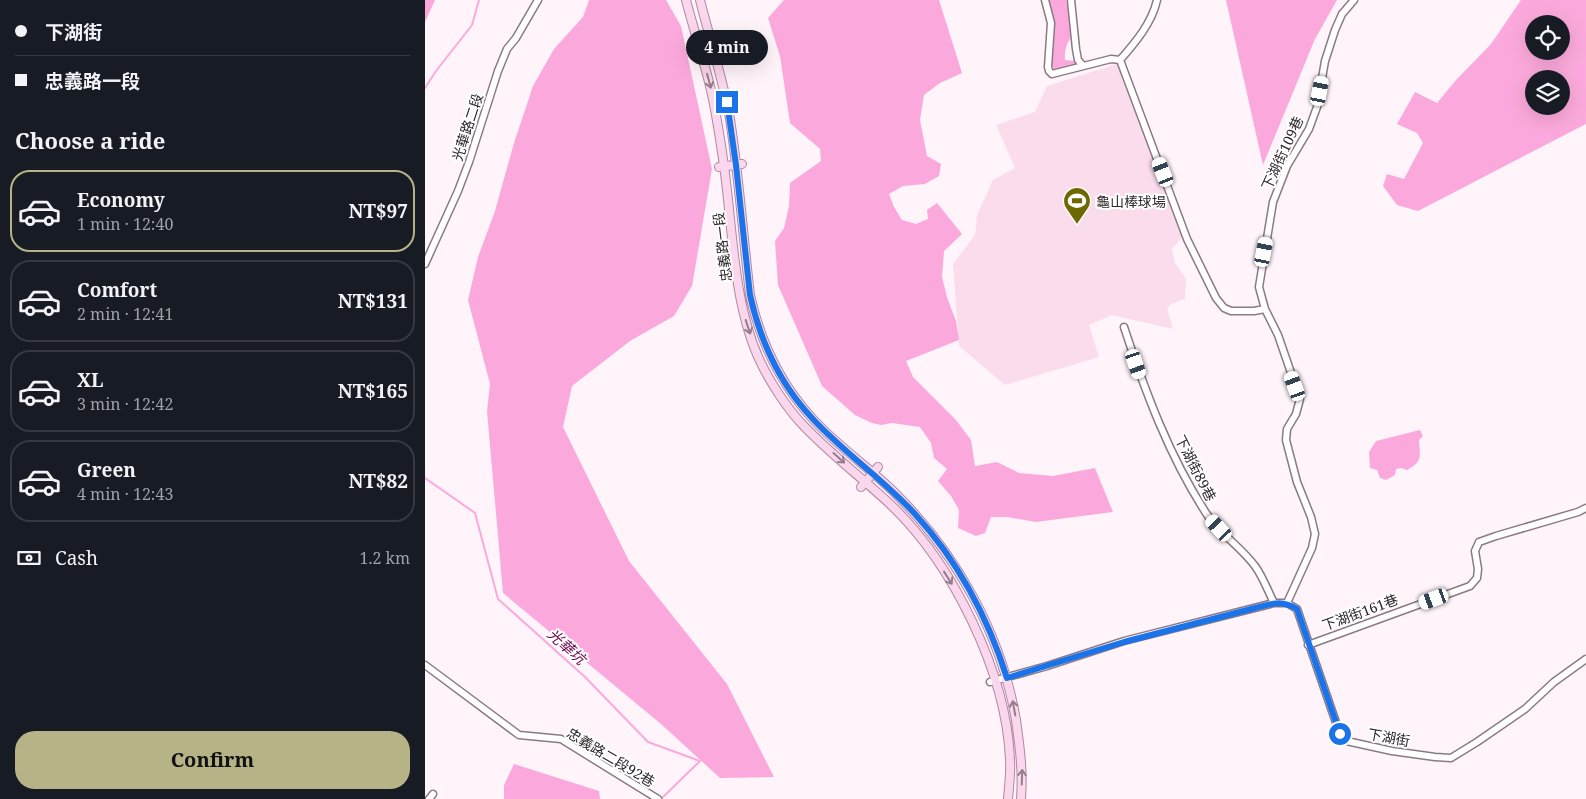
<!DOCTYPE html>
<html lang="en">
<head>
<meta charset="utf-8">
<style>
	body { margin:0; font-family:"Noto Serif","Noto Sans TC",serif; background:#242831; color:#f1f3f6; height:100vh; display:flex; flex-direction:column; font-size:19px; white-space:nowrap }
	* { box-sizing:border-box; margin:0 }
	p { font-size:16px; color:#9ea1a6 }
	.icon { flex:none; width:28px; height:28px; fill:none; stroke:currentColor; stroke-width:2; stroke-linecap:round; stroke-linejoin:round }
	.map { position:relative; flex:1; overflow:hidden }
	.side { display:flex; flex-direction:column; background:#171b24; width:425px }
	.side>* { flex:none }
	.top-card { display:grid; align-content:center; height:110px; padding:0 15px; background:#171b24 }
	.buttons { position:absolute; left:1100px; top:15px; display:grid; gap:10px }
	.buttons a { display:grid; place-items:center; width:45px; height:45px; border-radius:50%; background:#171b24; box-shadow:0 5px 20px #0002; font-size:25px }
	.end { position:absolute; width:22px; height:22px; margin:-11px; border:6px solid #1a73e8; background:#fff; box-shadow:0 0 0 2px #fff }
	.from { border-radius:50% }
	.bubble { position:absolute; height:35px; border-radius:18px; background:#171b24; box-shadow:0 5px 20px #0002; font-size:16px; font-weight:700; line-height:35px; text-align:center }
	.car { position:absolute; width:15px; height:30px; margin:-15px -8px; border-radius:6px; box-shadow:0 0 4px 1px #0007; background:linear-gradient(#fff 24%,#345 0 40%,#fff 0 76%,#345 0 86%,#fff 0) }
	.top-card b { display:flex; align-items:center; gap:18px; height:48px; font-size:19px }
	.top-card b+b { border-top:1px solid #363941 }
	.top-card i { width:12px; height:12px; background:#f1f3f6 }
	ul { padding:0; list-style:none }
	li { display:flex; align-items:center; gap:15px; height:82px; margin:0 10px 8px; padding:0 5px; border:2px solid #363941; border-radius:20px }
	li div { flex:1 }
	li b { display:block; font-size:19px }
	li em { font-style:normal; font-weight:700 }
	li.selected { border-color:#b6b487 }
	li>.icon { width:45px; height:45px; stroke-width:1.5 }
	h2 { padding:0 15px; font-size:22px; line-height:60px }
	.pay { display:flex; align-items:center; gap:12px; height:55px; padding:0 15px; font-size:19px }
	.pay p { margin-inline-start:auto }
	.cta { display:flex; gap:10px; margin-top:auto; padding:10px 15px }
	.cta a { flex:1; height:58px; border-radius:20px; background:#b6b487; color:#111; font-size:20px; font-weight:700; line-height:58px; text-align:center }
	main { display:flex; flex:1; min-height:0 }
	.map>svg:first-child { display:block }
</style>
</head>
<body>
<main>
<section class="side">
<div class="top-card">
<b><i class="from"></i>下湖街</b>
<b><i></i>忠義路一段</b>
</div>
<h2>Choose a ride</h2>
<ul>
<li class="selected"><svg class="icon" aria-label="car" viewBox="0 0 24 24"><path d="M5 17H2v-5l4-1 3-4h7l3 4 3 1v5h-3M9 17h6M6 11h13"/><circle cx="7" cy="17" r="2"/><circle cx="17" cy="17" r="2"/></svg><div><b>Economy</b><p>1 min · 12:40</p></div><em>NT$97</em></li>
<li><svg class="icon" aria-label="car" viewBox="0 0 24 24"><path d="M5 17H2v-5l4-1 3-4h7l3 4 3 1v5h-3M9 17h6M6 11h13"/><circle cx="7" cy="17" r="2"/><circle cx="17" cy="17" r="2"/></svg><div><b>Comfort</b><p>2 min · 12:41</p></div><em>NT$131</em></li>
<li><svg class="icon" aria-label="car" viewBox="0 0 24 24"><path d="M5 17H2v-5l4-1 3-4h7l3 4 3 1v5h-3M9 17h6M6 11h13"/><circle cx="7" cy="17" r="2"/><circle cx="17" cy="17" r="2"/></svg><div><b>XL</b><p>3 min · 12:42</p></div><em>NT$165</em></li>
<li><svg class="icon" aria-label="car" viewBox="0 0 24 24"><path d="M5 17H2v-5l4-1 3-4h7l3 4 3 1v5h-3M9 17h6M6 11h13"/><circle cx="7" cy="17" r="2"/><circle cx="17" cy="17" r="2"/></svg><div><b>Green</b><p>4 min · 12:43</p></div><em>NT$82</em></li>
</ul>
<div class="pay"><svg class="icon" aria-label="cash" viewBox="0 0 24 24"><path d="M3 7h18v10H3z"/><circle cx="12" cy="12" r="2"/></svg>Cash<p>1.2 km</p></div>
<div class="cta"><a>Confirm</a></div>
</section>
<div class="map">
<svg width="1161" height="799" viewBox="0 0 1161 799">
	<rect width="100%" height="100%" fill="#fef4fa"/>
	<!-- green -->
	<path fill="#fadced" d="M692,64L757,237L747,249L750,263L761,279L760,299L746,304L742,308L748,329L687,315L664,325L674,357L580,385L534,346L528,264L550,235L552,215L568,180L590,168L571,125L610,112L622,86Z"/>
	<!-- forest -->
	<path fill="#fba9dc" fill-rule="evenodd" d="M0,0H10L0,22Z
		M164,0H241L256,26L287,169L267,286L249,316L205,341L147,386L138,427L204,561L302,684L349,777L295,778L236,724L78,593L62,411L65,384L43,300L53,257L70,211L89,143L108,86L129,49L158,17Z
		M359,0H514L537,73L515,83L499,95L495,120L502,156L516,164L514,176L500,184L478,186L464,194L469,207L477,220L491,224L503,219L502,210L512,203L537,234L519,251L517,277L522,297L531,321L534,340L481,361L488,377L531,420L546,440L550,466L572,462L594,473L628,476L670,468L688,512L611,522L582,517H566L560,533L551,536L533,528L534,510L526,496L513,481L522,469L509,458L506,443L495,427L467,423L456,425L447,423L430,415L397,386L353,285L350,241L359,228L364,206L365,183L396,161L395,149L365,123L355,56L343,18Z
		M624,0H641L648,34C642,43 639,49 640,60L650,61V68L630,72L625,61L629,21Z
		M801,0H912L890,39L838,165Z
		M1096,0H1161V124L993,211L972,205L958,186L962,174L979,179L998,143L992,133L972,124L990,92L1012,103L1031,80L1066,44ZM1109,24H1136V51H1109ZM1109,79H1136V106H1109Z
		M995,430L998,436L994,440C995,456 998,462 982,470L976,468L971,469L970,475L961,480L955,478L952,470L945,468L944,452L951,441Z
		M89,764L174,791L175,799H79V785Z"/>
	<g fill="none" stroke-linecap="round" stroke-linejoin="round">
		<!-- stream -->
		<path stroke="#fba9dc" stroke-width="2" d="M1132,79L1161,65
			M0,88L11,71L47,25L54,0
			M1046,131L1079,114L1109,90
			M0,478L50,513L73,599L160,677L223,742L275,761L236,799"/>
		<defs>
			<path id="minor" d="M620,0L626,23L623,67L624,71L627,74L686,59L695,60
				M646,0L651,49L653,60L658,66
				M695,60L762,239L791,298L799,308L806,311H829L840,309
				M695,60C710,43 727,23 732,0
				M0,264L33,191L44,162L73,71L82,49L91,38L113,0
				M699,327C720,391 744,456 781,513C794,533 816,547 830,566C838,577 843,591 849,603
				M862,603L887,548L890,534L886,517L872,482L861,440L862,429L871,414L875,399L853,335L840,309L834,287L848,202L862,166L884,129L892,107L900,61L910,30L917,14L929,0
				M883,645L1045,586L1052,578L1053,569L1050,551L1054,542L1071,536L1153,512L1161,508
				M0,665L94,735L136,739L233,799
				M565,682L622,666L699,641L849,603H862L872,609L917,740L967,751L1010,757L1026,758L1052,742L1100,709L1129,682L1161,659
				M4,799L8,794"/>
			<path id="major" d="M261,0C268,27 277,55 284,82C291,109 295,138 299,166C308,229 308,306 336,363C345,382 362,408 376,423C403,452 436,477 465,504C528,564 581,672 585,759C586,772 584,786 583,799
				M275,0C285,40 298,79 305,119C314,177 318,236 325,295C335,340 355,383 387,418C412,446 444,467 471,494C533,556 576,634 591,720C595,749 598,770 596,799
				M294,167L317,164
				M436,487L453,467"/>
		</defs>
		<!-- minor casing -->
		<use href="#minor" stroke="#8d7985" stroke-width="9"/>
		<!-- major casing -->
		<use href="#major" stroke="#b188a1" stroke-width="10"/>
		<!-- minor -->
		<use href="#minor" stroke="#fff" stroke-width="6"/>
		<!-- major -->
		<use href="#major" stroke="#fad7ec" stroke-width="8"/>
	</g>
	<!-- one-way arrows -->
	<defs><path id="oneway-shaft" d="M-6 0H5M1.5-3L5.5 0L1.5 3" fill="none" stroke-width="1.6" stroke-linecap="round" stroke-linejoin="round" transform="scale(1.25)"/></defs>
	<g stroke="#947e8c">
		<use href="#oneway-shaft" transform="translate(284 81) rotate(75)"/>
		<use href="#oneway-shaft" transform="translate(323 327) rotate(72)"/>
		<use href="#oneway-shaft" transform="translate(414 458) rotate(42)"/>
		<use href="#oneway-shaft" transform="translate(523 578) rotate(58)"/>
		<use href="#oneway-shaft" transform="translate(589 708) rotate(-100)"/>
		<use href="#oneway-shaft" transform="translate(597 777) rotate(-88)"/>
	</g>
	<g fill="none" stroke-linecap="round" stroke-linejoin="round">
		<!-- route -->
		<path stroke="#1a73e8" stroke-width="6" d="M302,102L311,165L325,295C335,340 355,384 387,418C419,453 458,479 490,514C533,561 563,618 582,678L699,642L830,608C847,604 856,599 872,609L915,734"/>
	</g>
	<!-- icons -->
	<defs>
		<symbol id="stadium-pin" viewBox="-11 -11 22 30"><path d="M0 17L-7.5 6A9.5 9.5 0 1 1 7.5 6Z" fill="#6e6800" stroke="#fff"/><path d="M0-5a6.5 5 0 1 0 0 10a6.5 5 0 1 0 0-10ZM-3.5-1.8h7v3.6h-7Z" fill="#fff"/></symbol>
	</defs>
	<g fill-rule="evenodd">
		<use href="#stadium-pin" x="636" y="185" width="32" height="43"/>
	</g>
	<g text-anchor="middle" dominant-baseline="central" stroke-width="4" stroke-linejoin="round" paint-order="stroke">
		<!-- street labels -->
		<g font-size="14" fill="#2e262b" stroke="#fff">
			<text transform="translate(42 127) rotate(-72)">光華路二段</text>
			<text transform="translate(857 153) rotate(-65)">下湖街109巷</text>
			<text transform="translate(297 247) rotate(-97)">忠義路一段</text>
			<text transform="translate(771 468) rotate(63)">下湖街89巷</text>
			<text transform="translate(935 612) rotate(-20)">下湖街161巷</text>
			<text transform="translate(964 737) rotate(10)">下湖街</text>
			<text transform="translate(186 757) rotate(31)">忠義路二段92巷</text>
		</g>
		<!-- poi labels -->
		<g font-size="14" fill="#2e262b" stroke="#fff" text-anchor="start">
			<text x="671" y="201">龜山棒球場</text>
		</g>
		<!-- water labels -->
		<g font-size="15" font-style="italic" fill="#6c0c52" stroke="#fff">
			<text transform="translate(142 646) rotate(42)">光華坑</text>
		</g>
	</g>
</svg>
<div class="buttons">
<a><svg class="icon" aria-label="locate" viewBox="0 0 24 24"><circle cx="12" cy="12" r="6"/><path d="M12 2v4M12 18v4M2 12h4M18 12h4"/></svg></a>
<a><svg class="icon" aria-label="layers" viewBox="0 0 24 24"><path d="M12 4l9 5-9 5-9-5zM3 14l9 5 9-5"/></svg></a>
</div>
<i class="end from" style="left:915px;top:734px"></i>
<i class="end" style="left:302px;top:102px"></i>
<div class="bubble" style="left:261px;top:30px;width:82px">4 min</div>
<i class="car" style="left:895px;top:91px;rotate:11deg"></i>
<i class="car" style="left:738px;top:172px;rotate:338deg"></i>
<i class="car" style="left:839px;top:252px;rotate:11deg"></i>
<i class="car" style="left:711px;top:364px;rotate:161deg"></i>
<i class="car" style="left:870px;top:386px;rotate:340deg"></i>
<i class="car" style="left:794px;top:528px;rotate:317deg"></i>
<i class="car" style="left:1009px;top:599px;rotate:250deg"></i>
</div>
</main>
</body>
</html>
